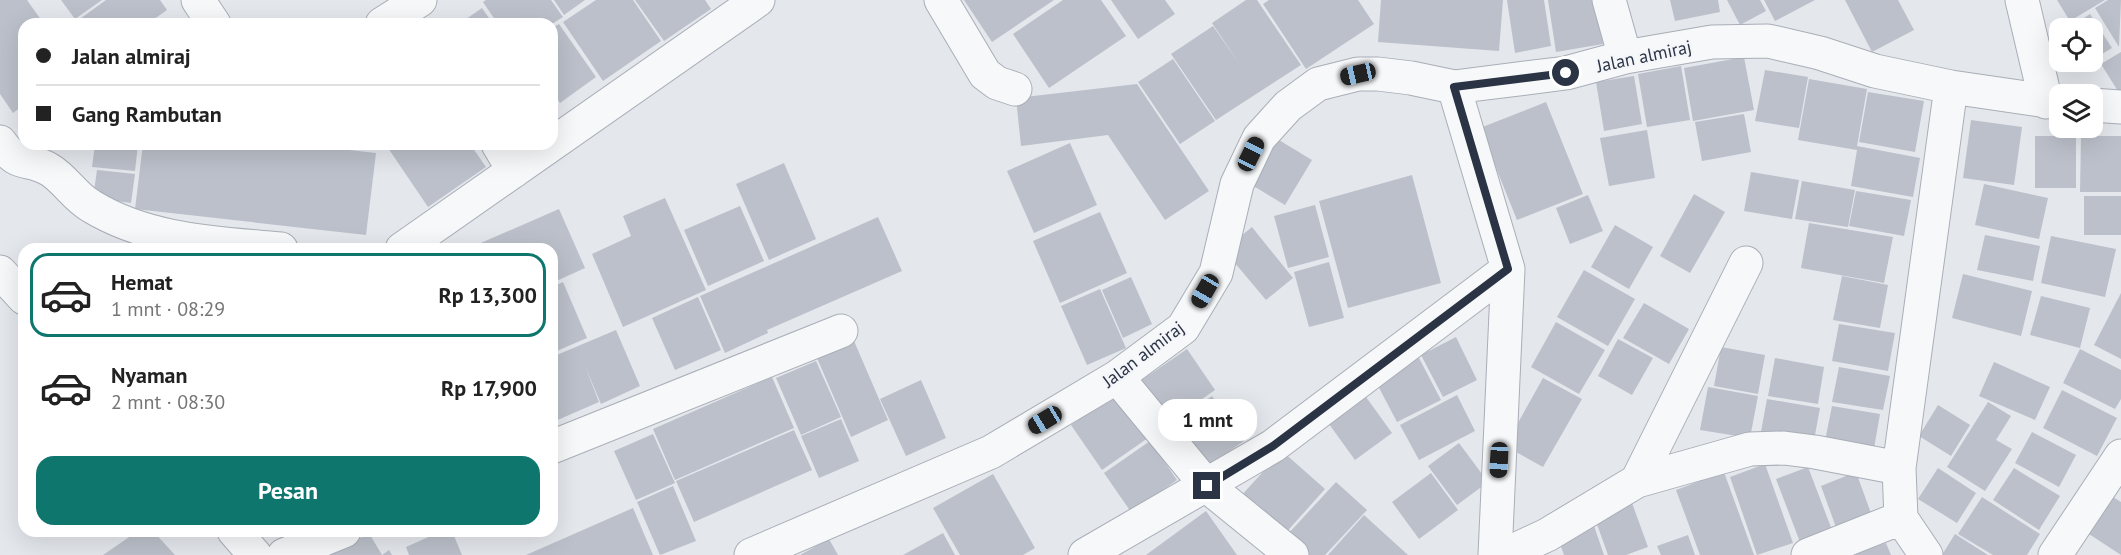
<!DOCTYPE html>
<html lang="id">
<head>
<meta charset="utf-8">
<style>
	body { margin:0; font-family:"PT Sans",sans-serif; background:#f6f6f6; color:#222; height:100vh; display:flex; flex-direction:column; font-size:22px; white-space:nowrap }
	* { box-sizing:border-box; margin:0 }
	p { font-size:20px; color:#767676 }
	.icon { flex:none; width:33px; height:33px; fill:none; stroke:currentColor; stroke-width:2; stroke-linecap:round; stroke-linejoin:round }
	.map { position:relative; flex:1; overflow:hidden }
	.details { position:absolute; left:18px; top:243px; width:540px; height:294px; display:flex; flex-direction:column; background:#fff; border-radius:18px; box-shadow:0 6px 24px #0002 }
	.details>* { flex:none }
	.guide { position:absolute; left:18px; top:18px; width:540px; height:132px; border-radius:18px; box-shadow:0 6px 24px #0002; display:grid; align-content:center; height:132px; padding:0 18px; background:#fff }
	.tools { position:absolute; left:2049px; top:18px; display:grid; gap:12px }
	.tools a { display:grid; place-items:center; width:54px; height:54px; border-radius:12px; background:#fff; box-shadow:0 6px 24px #0002; font-size:30px }
	.end { position:absolute; width:27px; height:27px; margin:-14px; border:8px solid #2b3445; background:#fff; box-shadow:0 0 0 3px #fff }
	.from { border-radius:50% }
	.bubble { position:absolute; height:42px; border-radius:18px; background:#fff; box-shadow:0 6px 24px #0002; font-size:20px; font-weight:600; line-height:42px; text-align:center }
	.car { position:absolute; width:18px; height:36px; margin:-18px -9px; border-radius:8px; box-shadow:0 0 4px 2px #0007; background:linear-gradient(#222 24%,#8ab4d8 0 40%,#222 0 76%,#8ab4d8 0 86%,#222 0) }
	.guide b { display:flex; align-items:center; gap:21px; height:57px; font-size:22px }
	.guide b+b { border-top:2px solid #e0e0e0 }
	.guide i { width:15px; height:15px; background:#222 }
	ul { padding:10px 0 0; list-style:none }
	li { display:flex; align-items:center; gap:18px; height:84px; margin:0 12px 9px; padding:0 6px; border:3px solid transparent; border-radius:18px }
	li div { flex:1 }
	li b { display:block; font-size:22px }
	li em { font-style:normal; font-weight:600 }
	li.active { border-color:#0f766e }
	li>.icon { width:54px; height:54px; stroke-width:1.5 }
	.button { display:flex; gap:12px; margin-top:auto; padding:12px 18px }
	.button a { flex:1; height:69px; border-radius:18px; background:#0f766e; color:#fff; font-size:24px; font-weight:600; line-height:69px; text-align:center }
	.map>svg:first-child { display:block }
</style>
</head>
<body>
<div class="map">
<svg width="2121" height="555" viewBox="0 0 2121 555">
	<rect width="100%" height="100%" fill="#e4e7ec"/>
	<!-- building -->
	<path fill="#bbc0ca" d="M0,0H27L44,24H24V105L13,113L0,94Z
		M61,0H102L75,19Z
		M106,0H160L167,10L147,24H79L77,21Z
		M486,0H551L563,17L552,24H498L483,2Z
		M554,0H585L564,15Z
		M596,0H633L661,41L603,81L563,22Z
		M635,0H705L711,9L664,41Z
		M964,0H1054L992,42Z
		M1063,0H1101L1126,36L1049,88L1013,34Z
		M1111,0H1165L1175,14L1138,39Z
		M1246,0H1257L1301,65L1216,120L1171,54L1213,26L1240,65L1212,23Z
		M1269,0H1358L1374,24L1306,69L1263,4Z
		M1381,0H1503L1499,51L1378,42Z
		M1507,0H1544L1551,46L1515,53Z
		M1548,0H1596L1603,44L1556,52Z
		M1670,0H1718L1720,12L1675,21Z
		M1727,0H1760L1766,11L1740,25Z
		M1764,0H1815L1775,21Z
		M1845,0H1898L1914,30L1872,52Z
		M2057,0H2105L2070,21Z
		M2108,0H2121L2119,47L2095,8Z
		M482,8L493,24H459Z
		M2090,14L2112,48L2092,60V28H2073L2072,26Z
		M559,24L596,77L560,103L552,91V28Z
		M2121,52V96L2101,64Z
		M1744,57L1754,110L1693,121L1684,68Z
		M1173,59L1215,121L1180,144L1138,82Z
		M1681,66L1690,120L1647,127L1638,74Z
		M1765,70L1808,77L1799,128L1755,121Z
		M1634,76L1642,124L1604,131L1596,82Z
		M1809,79L1867,89L1857,146L1920,158L1913,197L1851,186L1857,150L1798,140Z
		M1137,84L1209,191L1165,220L1108,135L1021,146L1016,98Z
		M1868,92L1924,101L1915,152L1859,142Z
		M1546,102L1583,194L1517,220L1480,128Z
		M1744,114L1751,152L1702,161L1695,122Z
		M1971,120L2022,127L2014,185L1963,178Z
		M1647,130L1655,178L1609,186L1600,138Z
		M2035,136H2076V188H2035Z
		M2081,136H2121V192H2080Z
		M1274,137L1312,160L1285,205L1247,182Z
		M1070,143L1097,205L1034,233L1007,171Z
		M95,144H138L135,171L92,167Z
		M143,144H295L376,153L366,235L135,209Z
		M388,144H470L486,167L428,207L386,145Z
		M784,163L816,239L769,260L736,184Z
		M97,170L135,174L131,203L93,198Z
		M1751,172L1799,180L1792,219L1744,211Z
		M1412,175L1441,283L1348,308L1319,201Z
		M1802,181L1855,190L1848,227L1795,219Z
		M1984,184L2048,198L2039,239L1975,225Z
		M1856,191L1911,200L1904,236L1849,226Z
		M1694,194L1725,212L1690,273L1660,256Z
		M1588,195L1603,231L1570,244L1556,208Z
		M2084,196H2121V235H2084Z
		M665,198L706,290L623,327L592,254L631,236L623,216Z
		M1315,205L1329,257L1288,268L1274,216Z
		M740,206L764,261L708,286L684,230Z
		M559,209L585,268L552,283V249H467Z
		M1100,212L1127,273L1060,303L1033,241Z
		M878,217L902,271L767,330L768,333L725,353L700,296Z
		M1809,223L1893,237L1884,283L1801,268Z
		M1615,225L1653,247L1629,289L1591,267Z
		M1252,227L1293,278L1266,300L1224,250Z
		M1985,235L2040,246L2033,281L1977,270Z
		M2051,236L2116,249L2105,297L2041,283Z
		M1329,262L1344,318L1309,327L1294,272Z
		M1584,270L1635,299L1608,346L1557,317Z
		M1963,274L2032,291L2021,336L1952,318Z
		M1842,276L1888,285L1880,328L1833,320Z
		M1131,277L1152,324L1123,338L1102,290Z
		M563,282L587,338L552,353V287Z
		M1100,289L1126,348L1087,365L1061,306Z
		M2121,293V359L2094,345Z
		M2041,296L2090,308L2080,348L2030,335Z
		M698,297L721,350L675,370L652,318Z
		M1644,303L1689,329L1669,364L1623,338Z
		M1556,322L1605,350L1579,394L1531,367Z
		M1839,324L1895,333L1888,371L1832,361Z
		M616,330L640,386L601,404L585,366L599,402L553,422L552,357Z
		M1456,337L1477,380L1443,397L1421,355Z
		M1618,339L1653,358L1632,395L1598,376Z
		M854,341L888,420L851,437L817,358Z
		M1721,347L1765,355L1758,394L1714,386Z
		M1187,349L1215,390L1168,423L1139,382Z
		M2080,349L2121,370V399L2115,409L2063,383Z
		M1419,358L1441,400L1397,422L1375,380Z
		M1775,358L1824,367L1818,404L1768,396Z
		M816,361L841,417L801,435L776,378Z
		M1994,362L2050,387L2035,420L1979,396Z
		M1839,367L1890,376L1883,410L1832,402Z
		M772,377L794,428L675,480L653,429Z
		M1543,378L1582,399L1543,467L1505,446Z
		M921,380L946,438L906,456L880,399Z
		M1708,387L1758,396L1750,438L1700,430Z
		M2062,390L2117,418L2097,456L2043,428Z
		M1117,394L1148,438L1102,470L1071,425Z
		M1457,395L1475,431L1419,460L1400,425Z
		M1212,396L1244,441L1205,468L1174,422Z
		M1366,397L1392,433L1355,460L1329,424Z
		M1767,399L1820,408L1813,446L1760,437Z
		M1988,402L2011,416L1996,440L2012,449L1985,491L1947,467Z
		M1938,405L1970,425L1951,456L1919,436Z
		M1832,406L1880,414L1873,454L1824,446Z
		M841,419L859,461L819,478L801,436Z
		M794,430L812,470L694,522L676,481Z
		M2032,432L2076,455L2059,487L2015,463Z
		M653,434L675,483L636,500L614,451Z
		M1150,441L1177,480L1131,512L1104,473Z
		M1459,443L1488,482L1457,505L1428,466Z
		M1282,451L1325,489L1283,536L1240,497Z
		M1765,464L1793,543L1757,555L1730,477Z
		M1808,467L1832,530L1800,542L1776,479Z
		M1938,468L1976,493L1957,523L1918,499Z
		M2014,468L2060,496L2039,530L1993,500Z
		M1724,472L1754,555H1700L1676,490Z
		M1856,472L1872,516L1837,530L1821,486Z
		M1431,473L1458,510L1419,539L1392,502Z
		M993,474L1035,548L1023,555H960L933,508Z
		M1336,482L1367,510L1325,555H1308L1287,535Z
		M673,486L696,541L660,555L637,502Z
		M1982,497L2040,534L2027,555H1993L1958,534Z
		M2113,497L2121,502V555L2089,534Z
		M1632,503L1648,547L1626,555H1608L1594,516Z
		M633,508L653,555H526Z
		M1206,511L1237,555H1146Z
		M1364,515L1408,555H1328Z
		M1592,520L1604,555H1564L1556,533Z
		M138,531H153L175,555H103Z
		M442,531H452L462,555H409L406,547Z
		M369,533L382,555L389,550L392,555H330Z
		M943,533L955,555H903Z
		M1955,534L1988,555H1942Z
		M1688,535L1695,555H1661L1657,546Z
		M829,539L838,555H800Z
		M1886,543L1891,555H1852Z"/>
	<g fill="none" stroke-linecap="round" stroke-linejoin="round">
		<defs>
			<path id="minor" d="M198,0L214,24
				M941,0L985,74L997,83L1015,89
				M1609,0L1625,57
				M2022,0L2046,102
				M382,24L420,0
				M1454,87L1508,269L1495,555
				M2092,105L2121,107
				M0,142C19,169 27,156 50,170C65,179 75,197 91,206C148,241 216,243 281,249
				M498,144L514,171
				M402,249L758,0
				M0,272L24,298
				M1117,377L1207,486L1292,555
				M552,447L841,331
				M1637,481L1746,263
				M234,531L255,555
				M284,555L344,531
				M751,555L991,452L1117,377L1183,328L1216,273L1237,184L1259,138L1288,106L1318,84L1358,74H1378L1411,78L1454,87L1566,73L1625,57L1712,42L1768,41L1820,53L1875,71L1951,87L2060,103
				M1085,555L1273,446L1508,269
				M1504,555L1547,535L1637,481L1750,449L1784,448L1815,452L1899,468
				M1808,555L1901,518
				M1926,555L1901,518L1899,468L1951,87
				M2055,555L2121,456"/>
		</defs>
		<!-- minor casing -->
		<use href="#minor" stroke="#a9aeb7" stroke-width="35"/>
		<!-- minor -->
		<use href="#minor" stroke="#f7f8fa" stroke-width="33"/>
	</g>
	<g fill="none" stroke-linecap="round" stroke-linejoin="round">
		<!-- route -->
		<path stroke="#2b3445" stroke-width="8" d="M1207,486L1273,446L1508,269L1454,87L1566,73"/>
	</g>
	<g text-anchor="middle" dominant-baseline="central" stroke-width="4.5" stroke-linejoin="round" paint-order="stroke">
		<!-- street labels -->
		<g font-size="18" fill="#2b3445" stroke="#f4f6f9">
			<text transform="translate(1644 56) rotate(-12)">Jalan almiraj</text>
			<text transform="translate(1143 354) rotate(-37)">Jalan almiraj</text>
		</g>
	</g>
</svg>
<div class="tools">
<a><svg class="icon" aria-label="locate" viewBox="0 0 24 24"><circle cx="12" cy="12" r="6"/><path d="M12 2v4M12 18v4M2 12h4M18 12h4"/></svg></a>
<a><svg class="icon" aria-label="layers" viewBox="0 0 24 24"><path d="M12 4l9 5-9 5-9-5zM3 14l9 5 9-5"/></svg></a>
</div>
<i class="end from" style="left:1566px;top:73px"></i>
<i class="end" style="left:1207px;top:486px"></i>
<div class="bubble" style="left:1158px;top:399px;width:99px">1 mnt</div>
<i class="car" style="left:1358px;top:74px;rotate:257deg"></i>
<i class="car" style="left:1251px;top:154px;rotate:26deg"></i>
<i class="car" style="left:1205px;top:291px;rotate:210deg"></i>
<i class="car" style="left:1045px;top:420px;rotate:239deg"></i>
<i class="car" style="left:1499px;top:460px;rotate:183deg"></i>
<div class="guide">
<b><i class="from"></i>Jalan almiraj</b>
<b><i></i>Gang Rambutan</b>
</div>
<section class="details">
<ul>
<li class="active"><svg class="icon" aria-label="car" viewBox="0 0 24 24"><path d="M5 17H2v-5l4-1 3-4h7l3 4 3 1v5h-3M9 17h6M6 11h13"/><circle cx="7" cy="17" r="2"/><circle cx="17" cy="17" r="2"/></svg><div><b>Hemat</b><p>1 mnt · 08:29</p></div><em>Rp 13,300</em></li>
<li><svg class="icon" aria-label="car" viewBox="0 0 24 24"><path d="M5 17H2v-5l4-1 3-4h7l3 4 3 1v5h-3M9 17h6M6 11h13"/><circle cx="7" cy="17" r="2"/><circle cx="17" cy="17" r="2"/></svg><div><b>Nyaman</b><p>2 mnt · 08:30</p></div><em>Rp 17,900</em></li>
</ul>
<div class="button"><a>Pesan</a></div>
</section>
</div>
</body>
</html>
